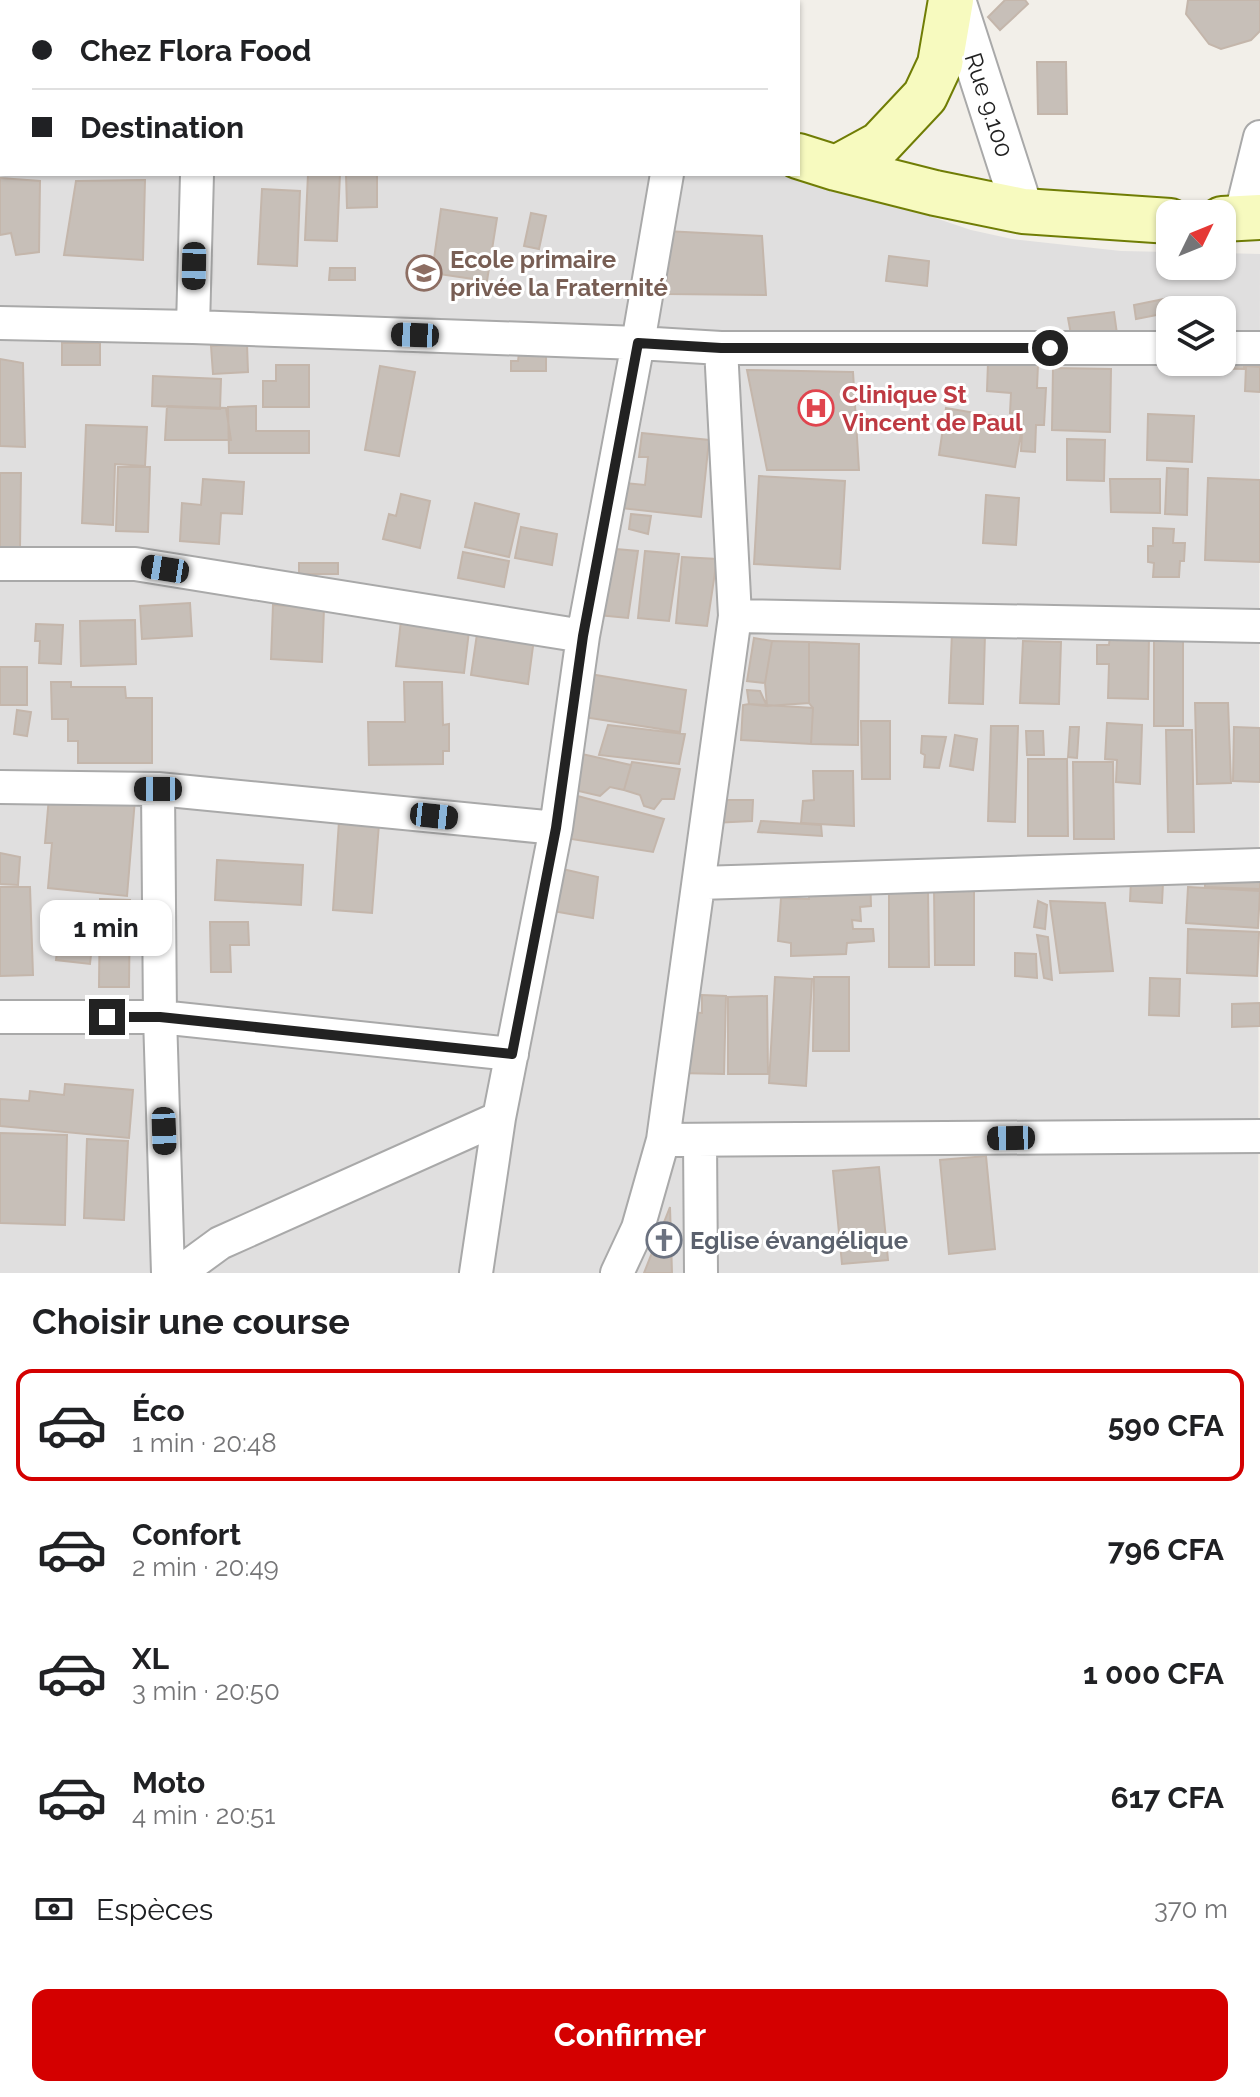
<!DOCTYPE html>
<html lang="fr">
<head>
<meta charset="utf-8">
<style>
	body { margin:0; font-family:Raleway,sans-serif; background:#f6f6f6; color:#202124; height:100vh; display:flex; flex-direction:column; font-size:30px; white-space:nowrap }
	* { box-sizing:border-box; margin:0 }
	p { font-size:26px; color:#757577 }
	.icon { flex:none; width:44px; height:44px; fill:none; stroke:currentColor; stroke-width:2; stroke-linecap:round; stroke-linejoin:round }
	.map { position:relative; height:1273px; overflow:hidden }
	.sheet { display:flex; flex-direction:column; background:#fff; flex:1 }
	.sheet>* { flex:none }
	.top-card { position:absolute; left:0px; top:0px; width:800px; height:176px; box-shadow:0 2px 6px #0004; display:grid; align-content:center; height:176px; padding:0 32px; background:#fff }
	.needle { width:52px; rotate:47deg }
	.controls { position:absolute; left:1156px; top:200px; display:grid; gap:16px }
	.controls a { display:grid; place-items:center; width:80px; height:80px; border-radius:16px; background:#fff; box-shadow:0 2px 6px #0004; font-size:40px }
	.end { position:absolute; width:36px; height:36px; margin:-18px; border:10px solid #222; background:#fff; box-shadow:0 0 0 4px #fff }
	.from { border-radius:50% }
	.bubble { position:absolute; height:56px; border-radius:16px; background:#fff; box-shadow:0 2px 6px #0004; font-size:26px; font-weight:700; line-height:56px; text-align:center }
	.car { position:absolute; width:24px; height:48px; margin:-24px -12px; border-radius:10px; box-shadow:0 0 6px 2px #0007; background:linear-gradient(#222 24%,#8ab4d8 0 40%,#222 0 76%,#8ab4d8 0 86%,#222 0) }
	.top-card b { display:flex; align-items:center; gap:28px; height:76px; font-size:30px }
	.top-card b+b { border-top:2px solid #e0e0e0 }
	.top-card i { width:20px; height:20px; background:#202124 }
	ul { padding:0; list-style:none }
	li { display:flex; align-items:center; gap:24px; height:112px; margin:0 16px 12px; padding:0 16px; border:4px solid transparent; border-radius:16px }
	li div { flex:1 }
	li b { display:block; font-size:30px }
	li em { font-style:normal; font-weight:700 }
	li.active { border-color:#d40000 }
	li>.icon { width:72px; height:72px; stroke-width:1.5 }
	h2 { padding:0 32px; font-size:36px; line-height:96px }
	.pay { display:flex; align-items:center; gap:20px; height:88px; padding:0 32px; font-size:30px }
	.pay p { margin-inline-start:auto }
	.action { display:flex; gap:16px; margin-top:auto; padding:16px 32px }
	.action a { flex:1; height:92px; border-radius:16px; background:#d40000; color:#fff; font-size:32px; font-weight:700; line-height:92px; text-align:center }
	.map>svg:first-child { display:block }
</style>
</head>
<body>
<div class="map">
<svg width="1260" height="1273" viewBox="0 0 1260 1273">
	<rect width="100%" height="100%" fill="#f2efe9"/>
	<!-- residential -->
	<path fill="#e0dfdf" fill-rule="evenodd" d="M0,0H340L345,2H2V174H798V172L971,230L1012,239L1121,251L1170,252V266H1222V253L1260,254L1258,1273H0ZM1170,310H1222V362H1170Z"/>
	<!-- building -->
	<path fill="#c7bfb8" stroke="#c4b6ab" stroke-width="2" d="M1005,0H1025L1028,4L1000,30L988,17Z
		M1188,0H1260V31L1251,40L1221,49L1209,44L1186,14Z
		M1037,62H1066L1067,114H1038Z
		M308,174H340L337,241L305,240Z
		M346,174H377V207L347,208Z
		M0,178L40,181L39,252L16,255L11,233L0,235Z
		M145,180L143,260L64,255L76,181Z
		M262,189L300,191L297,266L258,264Z
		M441,209L497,218L487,281L432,273Z
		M531,213L546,216L539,249L524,246Z
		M665,231L762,236L766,295L667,294Z
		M889,256L929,261L927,286L886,281Z
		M330,268H355V280H329Z
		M1164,299L1167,313L1136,319L1134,305Z
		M1114,312L1117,334L1072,340L1068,318Z
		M62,343H100V365H62Z
		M247,344L248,372L213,374L211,346Z
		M519,353L546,354V371H511V361H518Z
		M0,359L23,363L25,447L0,446Z
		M1260,359V365L1244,364V369L1193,368L1194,362Z
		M988,362L1038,364L1037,388H1046L1044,425H1036L1035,452L1021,451L1023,414L1010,413L1011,393L987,391Z
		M276,365H309V407H263V381H276Z
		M380,366L415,372L399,456L365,450Z
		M1246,366L1260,367V392L1245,391Z
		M1053,368L1111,369L1110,432L1052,430Z
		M747,370L853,372L859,470H767Z
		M153,376L221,379L220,409L152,406Z
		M167,406L226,408L231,440H165Z
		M256,406V431H309V453H229L228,407Z
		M946,408L1023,421L1015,467L939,455Z
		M1148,414L1194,416L1192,462L1147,460Z
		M86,425L147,427L145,466L115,464L113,525L82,523Z
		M642,433L709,440L701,517L612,507L615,482L645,485L648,457H639Z
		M1067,439L1105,440L1104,481L1067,480Z
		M118,467H150L148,532L116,531Z
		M1167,468L1188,469L1187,515L1165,514Z
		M0,473H21L20,548L0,547Z
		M759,476L845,481L840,569L754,564Z
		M1208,478L1260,480V562L1205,560Z
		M203,479L244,482L242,514L221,513L219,544L180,541L182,503L201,505Z
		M1110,479H1160V513L1111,512Z
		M401,494L430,501L420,548L383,539L389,514L396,516Z
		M986,495L1019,498L1016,545L983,543Z
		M475,503L519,514L509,557L465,547Z
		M631,514L651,516L648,534L629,529Z
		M521,527L557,534L552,565L515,558Z
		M1153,528L1174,529L1173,543H1185L1184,561H1180L1179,577H1153L1154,563L1148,562V546H1153Z
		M604,548L638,551L628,618L598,615Z
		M645,551L679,554L669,621L638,618Z
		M463,552L509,561L504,587L458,578Z
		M682,557L717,559L707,626L676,623Z
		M299,563H338V574H299Z
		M403,602L469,631L464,673L396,666Z
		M190,603L192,636L142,639L140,606Z
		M273,605L324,608L322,662L271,659Z
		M135,620L136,664L81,666L80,621Z
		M36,624L63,625L61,664L39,663L40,641H35Z
		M535,631L528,684L471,675L477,634Z
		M952,633L985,634L983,704L949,703Z
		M1110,635L1149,636L1148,699L1108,698L1109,664H1097V645H1109Z
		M754,638L772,641L765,683L747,681Z
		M1154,639L1183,640V726H1154Z
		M772,641L809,642V703L767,706L765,683Z
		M1023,641L1061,642L1059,704L1020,703Z
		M809,642L859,644L858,745L811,744L813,708L809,703Z
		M0,667H27V705H0Z
		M584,673L686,690L680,732L577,716Z
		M51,682H71V687H125L126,698H152V763H78V741H68V719H52Z
		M404,682H442L443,725L449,724V751H443V764L369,765L368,722H405Z
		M747,690L760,691L767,706L749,704Z
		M1195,703H1228L1231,783L1197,784Z
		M749,704L813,708L811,744L741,740L743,705Z
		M17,710L31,712L27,736L14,734Z
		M861,721H890V779H862Z
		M1107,723L1142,725L1140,784L1116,782L1117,760L1105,759Z
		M608,725L685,734L679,764L599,755Z
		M991,726H1018L1015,822L988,821Z
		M1070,727H1079L1077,758L1068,757Z
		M1234,727L1260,728V782L1233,781Z
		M1166,730H1192L1194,832H1168Z
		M1026,731H1043L1044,755H1027Z
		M955,735L977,739L973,770L950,766Z
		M922,736L946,737L939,768L924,767L925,755L921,753Z
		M564,750L631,765L624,790L610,787L600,796L557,786Z
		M1028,759H1067L1068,836H1028Z
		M632,762L680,769L674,799H662L654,809L644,806L640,795L624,790Z
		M1073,762H1113L1114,839H1074Z
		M813,771H853L854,826L801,823L803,801L814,800Z
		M555,790L664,819L653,852L546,835Z
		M49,797L135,799L127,896L48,888L52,843H45Z
		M715,800H753L752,821L713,823Z
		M339,821L379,824L372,913L333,910Z
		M761,821L821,825L822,836L758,832Z
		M0,853L20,857L18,885L0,884Z
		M217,860L303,865L301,905L215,900Z
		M549,866L598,877L593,918L541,909Z
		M870,873L871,906L860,907L861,921L852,920L853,929H873L874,941L847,943L846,954L791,956V943L778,941L781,898L809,899V891Z
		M1205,874L1260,877V889L1205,887Z
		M1131,880L1163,883L1162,903L1130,901Z
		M0,887H30L33,975L0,976Z
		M1188,887L1260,891L1258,928L1186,923Z
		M934,888H974V965H935Z
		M889,890H928L929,967H889Z
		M100,899L130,900L129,987H99Z
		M1038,901L1047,905L1045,929L1034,927Z
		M1050,901L1105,903L1113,971L1060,973Z
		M210,922H248L249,945H230L231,972H211Z
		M1188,929L1259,932L1257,976L1187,973Z
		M59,933L93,937L90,964L56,960Z
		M1037,935L1048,937L1052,980L1044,978Z
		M1015,953L1036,954L1037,978L1015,976Z
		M775,977L812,979L806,1086L769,1083Z
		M814,977H849V1051H813Z
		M1150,978L1180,979L1179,1016L1149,1015Z
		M702,995L726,996L724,1074L679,1073L687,1012L702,1013Z
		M767,996L768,1074H728V997Z
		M1260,1003V1026L1232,1027V1004Z
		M65,1084L133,1090L129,1138L0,1126V1099L29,1101L30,1091L64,1095Z
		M0,1133L67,1135L65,1225L0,1223Z
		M87,1139L128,1141L124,1220L84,1218Z
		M986,1156L995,1249L949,1254L940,1160Z
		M879,1167L888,1260L842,1264L833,1171Z
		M670,1207L672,1273H644Z"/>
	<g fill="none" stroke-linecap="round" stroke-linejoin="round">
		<defs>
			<path id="minor" d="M200,2V0
				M1240,218L1260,137
				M0,323L193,327L638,343L721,348H1170
				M193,327L197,174
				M1222,348H1260
				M0,564H135L583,636
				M735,616L1260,626
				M0,787L158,789L556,828
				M158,789L160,1017L168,1273
				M699,883L1260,865
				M0,1017H160L512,1054
				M663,1140L1260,1136
				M700,1140L701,1273
				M179,1273L220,1243L499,1118
				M476,1273L499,1118L556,828L583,636L638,343L667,174
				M617,1273L638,1228L663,1140L735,616L721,348"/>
			<path id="tertiary" d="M955,0L1023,211"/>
			<path id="secondary" d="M398,0L403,2
				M798,156L836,168L935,193L1023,211L1170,221
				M836,168L880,144L925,96L940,64L951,0
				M1222,219L1260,217"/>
		</defs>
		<!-- minor casing -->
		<use href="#minor" stroke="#a9a9a9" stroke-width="36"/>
		<!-- tertiary casing -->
		<use href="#tertiary" stroke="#a9a9a9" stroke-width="44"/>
		<!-- secondary casing -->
		<use href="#secondary" stroke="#707d05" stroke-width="48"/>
		<!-- minor -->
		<use href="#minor" stroke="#fff" stroke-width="32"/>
		<!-- tertiary -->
		<use href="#tertiary" stroke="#fff" stroke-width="40"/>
		<!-- secondary -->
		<use href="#secondary" stroke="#f7fabf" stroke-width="44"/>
	</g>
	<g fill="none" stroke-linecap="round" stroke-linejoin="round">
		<!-- route -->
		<path stroke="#222" stroke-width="10" d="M107,1017H160L512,1054L556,828L583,636L638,343L721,348H1050"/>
	</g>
	<!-- icons -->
	<defs>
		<symbol id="school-ring" viewBox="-11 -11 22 22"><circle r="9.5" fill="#fff" stroke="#8d6e63" stroke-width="1.5"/><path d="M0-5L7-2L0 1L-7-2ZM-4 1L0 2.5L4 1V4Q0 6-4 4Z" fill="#8d6e63"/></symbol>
		<symbol id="hospital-ring" viewBox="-11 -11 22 22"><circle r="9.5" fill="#fff" stroke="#e0444e" stroke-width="1.5"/><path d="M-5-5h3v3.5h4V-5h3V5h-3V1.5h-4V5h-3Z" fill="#e0444e"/></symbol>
		<symbol id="church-ring" viewBox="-11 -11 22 22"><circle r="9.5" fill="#fff" stroke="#6b7280" stroke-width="1.5"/><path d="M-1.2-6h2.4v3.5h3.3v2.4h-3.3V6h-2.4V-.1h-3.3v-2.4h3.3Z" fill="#6b7280"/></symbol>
	</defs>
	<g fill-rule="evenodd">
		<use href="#school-ring" x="404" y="253" width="40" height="40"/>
		<use href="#hospital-ring" x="796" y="388" width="40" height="40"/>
		<use href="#church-ring" x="644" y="1220" width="40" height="40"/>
	</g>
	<g text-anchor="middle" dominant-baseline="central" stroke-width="6" stroke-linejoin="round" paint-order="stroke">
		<!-- street labels -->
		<g font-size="24" fill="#222" stroke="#fff">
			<text transform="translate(989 105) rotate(72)">Rue 9.100</text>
		</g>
		<!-- education labels -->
		<g font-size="24" font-weight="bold" fill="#785e54" stroke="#fff" text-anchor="start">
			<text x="450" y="259">Ecole primaire<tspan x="450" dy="28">privée la Fraternité</tspan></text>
		</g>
		<!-- health labels -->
		<g font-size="24" font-weight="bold" fill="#be3a42" stroke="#fff" text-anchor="start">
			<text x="842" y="394">Clinique St<tspan x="842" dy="28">Vincent de Paul</tspan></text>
		</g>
		<!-- worship labels -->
		<g font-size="24" font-weight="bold" fill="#5b616d" stroke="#fff" text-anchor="start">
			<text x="690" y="1240">Eglise évangélique</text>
		</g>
	</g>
</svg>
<div class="controls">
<a><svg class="needle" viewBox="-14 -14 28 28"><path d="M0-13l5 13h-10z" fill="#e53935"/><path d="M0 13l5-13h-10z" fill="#757577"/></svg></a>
<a><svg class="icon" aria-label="layers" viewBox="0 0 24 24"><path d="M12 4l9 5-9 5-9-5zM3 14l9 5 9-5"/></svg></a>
</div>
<i class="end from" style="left:1050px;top:348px"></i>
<i class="end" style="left:107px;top:1017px"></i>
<div class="bubble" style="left:40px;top:900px;width:132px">1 min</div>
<i class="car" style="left:194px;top:266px;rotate:181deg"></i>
<i class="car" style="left:415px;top:335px;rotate:272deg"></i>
<i class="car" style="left:165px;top:569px;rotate:279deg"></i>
<i class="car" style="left:158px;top:789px;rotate:270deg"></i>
<i class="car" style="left:434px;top:816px;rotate:96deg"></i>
<i class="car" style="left:164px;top:1131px;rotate:178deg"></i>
<i class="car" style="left:1011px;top:1138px;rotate:269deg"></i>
<div class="top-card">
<b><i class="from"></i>Chez Flora Food</b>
<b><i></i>Destination</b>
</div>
</div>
<section class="sheet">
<h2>Choisir une course</h2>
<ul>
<li class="active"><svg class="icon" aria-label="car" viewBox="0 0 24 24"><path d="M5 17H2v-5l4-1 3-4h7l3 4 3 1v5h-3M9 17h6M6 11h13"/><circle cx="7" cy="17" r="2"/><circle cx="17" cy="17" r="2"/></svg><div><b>Éco</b><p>1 min · 20:48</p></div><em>590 CFA</em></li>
<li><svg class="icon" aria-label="car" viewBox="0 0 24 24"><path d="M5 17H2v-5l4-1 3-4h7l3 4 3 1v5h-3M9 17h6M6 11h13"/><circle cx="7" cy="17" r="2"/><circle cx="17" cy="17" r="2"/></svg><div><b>Confort</b><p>2 min · 20:49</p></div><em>796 CFA</em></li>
<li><svg class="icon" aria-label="car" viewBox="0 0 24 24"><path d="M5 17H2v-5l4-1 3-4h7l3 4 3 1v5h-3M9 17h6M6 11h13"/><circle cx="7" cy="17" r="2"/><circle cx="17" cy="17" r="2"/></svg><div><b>XL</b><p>3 min · 20:50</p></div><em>1 000 CFA</em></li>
<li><svg class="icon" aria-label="car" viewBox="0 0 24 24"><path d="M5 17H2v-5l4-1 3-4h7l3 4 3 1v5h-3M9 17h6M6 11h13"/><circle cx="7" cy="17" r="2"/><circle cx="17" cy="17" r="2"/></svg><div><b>Moto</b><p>4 min · 20:51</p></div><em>617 CFA</em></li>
</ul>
<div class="pay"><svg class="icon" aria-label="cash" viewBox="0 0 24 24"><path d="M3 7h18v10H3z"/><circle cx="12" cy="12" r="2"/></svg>Espèces<p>370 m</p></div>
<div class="action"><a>Confirmer</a></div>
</section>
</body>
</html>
